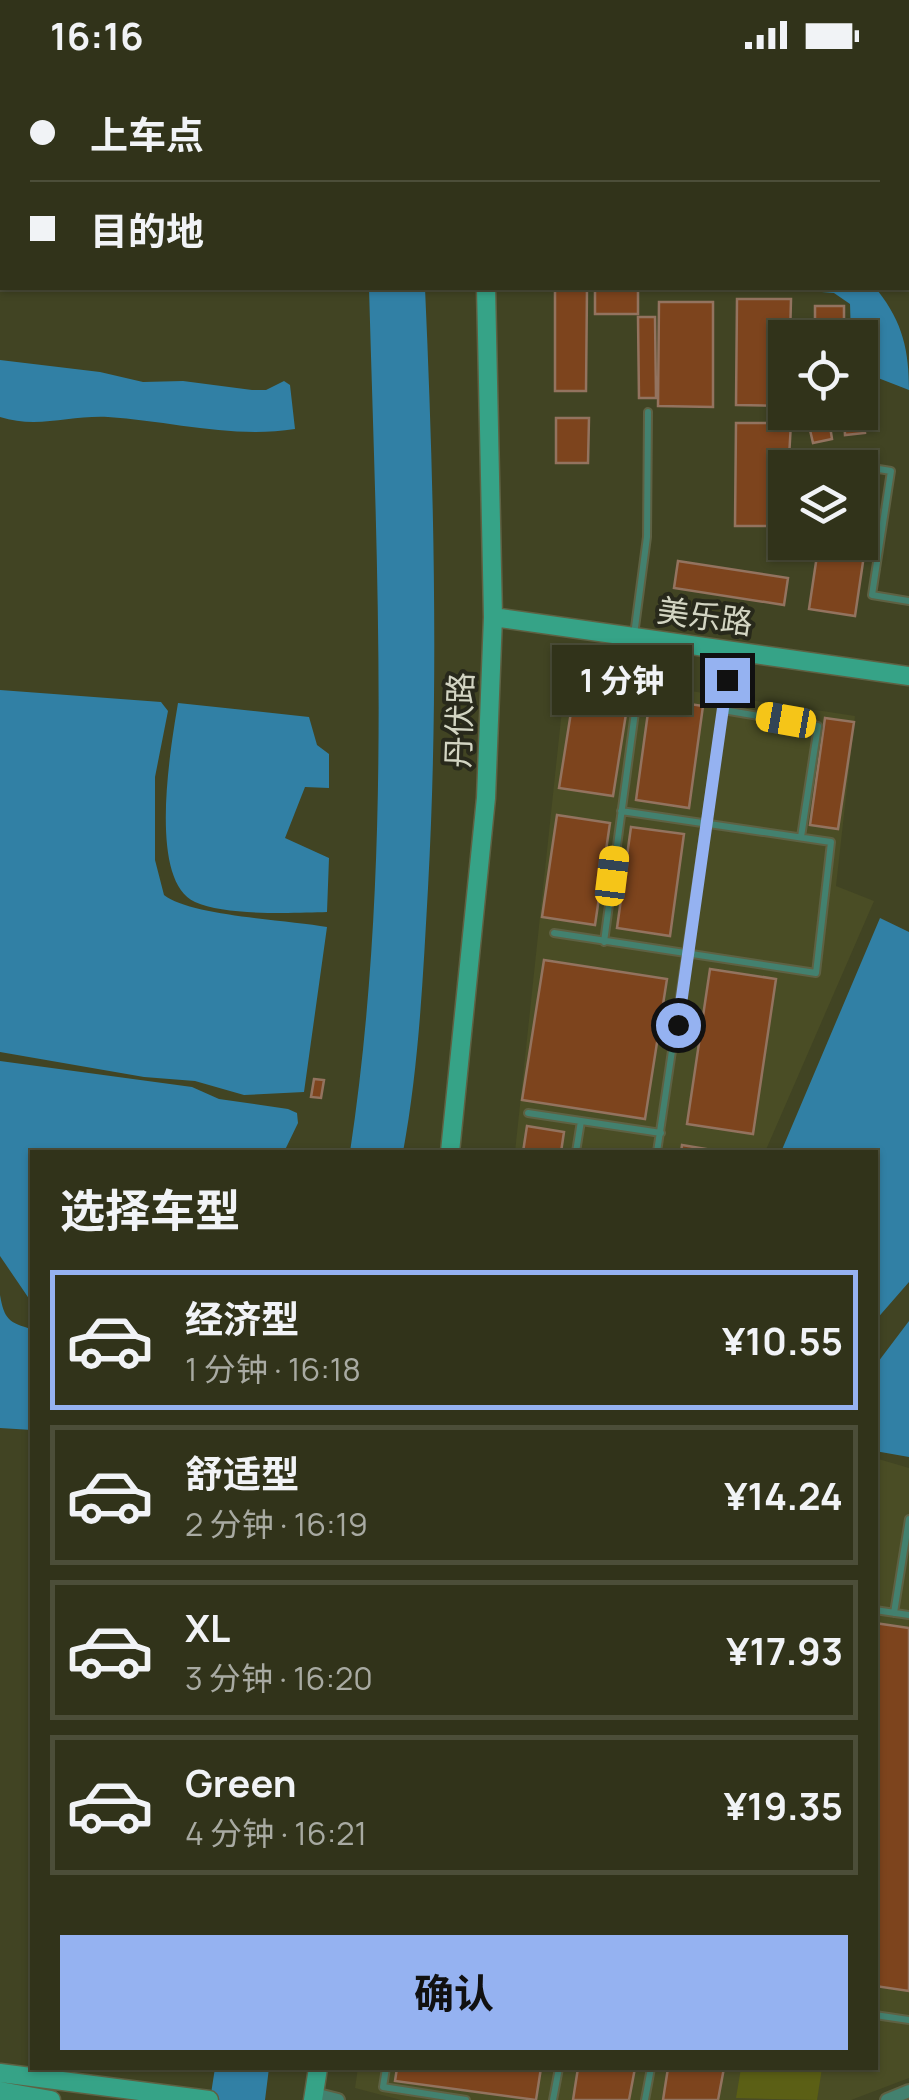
<!DOCTYPE html>
<html lang="zh">
<head>
<meta charset="utf-8">
<style>
	body { margin:0; font-family:Manrope,"Noto Sans SC",sans-serif; background:#3d3f27; color:#f1f3f6; height:100vh; display:flex; flex-direction:column; font-size:38px; white-space:nowrap }
	* { box-sizing:border-box; margin:0 }
	p { font-size:32px; color:#a8aaa2 }
	.icon { flex:none; width:55px; height:55px; fill:none; stroke:currentColor; stroke-width:2; stroke-linecap:round; stroke-linejoin:round }
	.map { position:relative; flex:1; overflow:hidden }
	.drawer { position:absolute; left:30px; top:1080px; width:848px; height:920px; display:flex; flex-direction:column; background:#31331a; border-radius:0px; box-shadow:0 2px 8px #0004,0 0 0 2px #4c4e39 }
	.drawer>* { flex:none }
	.guide { position:absolute; left:0px; top:0px; width:910px; height:220px; box-shadow:0 2px 8px #0004,0 0 0 2px #4c4e39; display:grid; align-content:center; height:220px; padding:0 30px; background:#31331a }
	.tools { position:absolute; left:768px; top:250px; display:grid; gap:20px }
	.tools a { display:grid; place-items:center; width:110px; height:110px; border-radius:0px; background:#31331a; box-shadow:0 2px 8px #0004,0 0 0 2px #4c4e39; font-size:50px }
	.end { position:absolute; width:45px; height:45px; margin:-22px; border:12px solid #95b2f1; background:#111; box-shadow:0 0 0 5px #111 }
	.from { border-radius:50% }
	.bubble { position:absolute; height:70px; border-radius:0px; background:#31331a; box-shadow:0 2px 8px #0004,0 0 0 2px #4c4e39; font-size:32px; font-weight:700; line-height:70px; text-align:center }
	.car { position:absolute; width:30px; height:60px; margin:-30px -15px; border-radius:12px; box-shadow:0 0 8px 2px #0007; background:linear-gradient(#f5c518 24%,#345 0 40%,#f5c518 0 76%,#345 0 86%,#f5c518 0) }
	.guide b { display:flex; align-items:center; gap:35px; height:95px; font-size:38px }
	.guide b+b { border-top:2px solid #4c4e39 }
	.guide i { width:25px; height:25px; background:#f1f3f6 }
	ul { padding:0; list-style:none }
	li { display:flex; align-items:center; gap:30px; height:140px; margin:0 20px 15px; padding:0 10px; border:5px solid #4c4e39; border-radius:0px }
	li div { flex:1 }
	li b { display:block; font-size:38px }
	li em { font-style:normal; font-weight:700 }
	li.current { border-color:#95b2f1 }
	li>.icon { width:90px; height:90px; stroke-width:1.5 }
	h2 { padding:0 30px; font-size:45px; line-height:120px }
	.action { display:flex; gap:20px; margin-top:auto; padding:20px 30px }
	.action a { flex:1; height:115px; border-radius:0px; background:#95b2f1; color:#111; font-size:40px; font-weight:700; line-height:115px; text-align:center }
	.status { display:flex; justify-content:space-between; align-items:center; height:70px; padding:0 50px; background:#31331a; direction:ltr }
	.status svg { height:28px; fill:currentColor }
	.map>svg:first-child { display:block }
</style>
</head>
<body>
<div class="status"><b>16:16</b><svg viewBox="0 0 49 12"><path d="M0 12V9h3v3zM5 12V6h3v6zM10 12V3h3v9zM15 12V0h3v12zM26 1h20v11H26zM47 4h2v5h-2z"/></svg></div>
<div class="map">
<svg width="909" height="2030" viewBox="0 0 909 2030">
	<rect width="100%" height="100%" fill="#414423"/>
	<!-- built -->
	<path fill="#4a4d25" d="M566,602L855,646L836,816L874,831L765,1082H515Z
		M875,1388L909,1398V2008L851,2030H401L355,2018L358,1998H875Z"/>
	<!-- green -->
	<path fill="#5b5f15" d="M741,1998H822L817,2030L736,2028Z"/>
	<!-- water -->
	<path fill="#3180a5" d="M369,218H425C434,418 439,617 428,818C423,906 419,996 403,1082H350C393,797 377,505 369,218Z
		M773,218L878,221C903,253 909,281 909,320L860,301V268L851,267L850,234L834,223Z
		M0,290L100,302L143,312L183,311L252,320H266L284,311L290,315L295,359C233,369 170,351 108,347C71,345 37,359 0,347Z
		M0,620L161,632L168,641L155,707V790L164,825C190,846 288,850 327,857L304,1022L244,1025L195,1011L144,1007L0,982Z
		M178,633L309,647L317,675L329,684V718L305,717L285,768L329,788L327,842C294,843 225,846 195,832C147,810 171,676 178,633Z
		M880,848L909,862V1212L875,1251V1082H781Z
		M0,991L192,1017L219,1029L288,1039L297,1043L298,1053L284,1082H32V1233L0,1186Z
		M0,1225C4,1249 9,1253 32,1259V1360L0,1358Z
		M909,1251V1387L875,1381V1296Z
		M215,1998H269L265,2030H210Z"/>
	<!-- building -->
	<path fill="#7d441d" stroke="#93735f" stroke-width="2.5" d="M587,0H621L637,2H587Z
		M908,44H909V185H908Z
		M555,218H587L586,321H555Z
		M595,218H638V244H595Z
		M737,229H791L790,268H785V336L736,335Z
		M659,232H713V337L658,336Z
		M815,236H844V268H815Z
		M638,247H655L656,328H639Z
		M862,316L865,363L845,365L844,342H860Z
		M556,348H589L588,393H556Z
		M736,353H791L785,456H735Z
		M830,356L832,369L813,373L810,360Z
		M800,387H811V398H800Z
		M860,409L875,411L855,546L809,539L819,472H860Z
		M800,472H810V484H800Z
		M678,491L788,508L784,535L674,518Z
		M575,617L629,625L613,726L559,718Z
		M650,628L703,636L689,738L636,730Z
		M825,648L854,652L838,759L810,755Z
		M557,745L610,753L595,855L542,847Z
		M631,757L684,764L670,866L617,858Z
		M544,890L667,909L645,1049L522,1030Z
		M710,899L776,909L753,1064L687,1054Z
		M314,1009L324,1010L321,1028L311,1027Z
		M527,1056L564,1062L561,1082H523Z
		M682,1075L724,1082H681Z
		M875,1553L909,1558V1921L875,1916Z
		M397,1998H541L536,2030L395,2011Z
		M578,1998H635L629,2030H573Z
		M668,1998H724L718,2030H663Z"/>
	<g fill="none" stroke-linecap="round" stroke-linejoin="round">
		<defs>
			<path id="lane" d="M761,0L776,2
				M574,2L575,0
				M655,2L656,0
				M908,24L909,25
				M822,398L823,390L891,401L872,525L909,531
				M634,565L647,467L648,342
				M723,640L818,656L801,767
				M554,863L816,903L831,772L621,741
				M604,872L635,642
				M528,1043L661,1063
				M576,1082L581,1051
				M657,1082L731,582
				M875,1540L909,1545
				M894,1543L909,1449
				M875,1945L909,1950
				M386,1998L383,2017L466,2030
				M553,2030L559,1998
				M645,2030L651,1998"/>
			<path id="street" d="M314,2024L338,2030
				M887,2030L909,2021"/>
			<path id="secondary" d="M481,0V2
				M493,547L909,606
				M450,1082L486,728L493,547L486,218
				M0,2003L209,2030
				M0,2021L51,2030
				M313,2030L318,1998"/>
		</defs>
		<!-- lane casing -->
		<use href="#lane" stroke="#5e6143" stroke-width="10"/>
		<!-- street casing -->
		<use href="#street" stroke="#5e6143" stroke-width="16"/>
		<!-- secondary casing -->
		<use href="#secondary" stroke="#5e6143" stroke-width="21"/>
		<!-- lane -->
		<use href="#lane" stroke="#43816f" stroke-width="6"/>
		<!-- street -->
		<use href="#street" stroke="#43816f" stroke-width="12"/>
		<!-- secondary -->
		<use href="#secondary" stroke="#36a387" stroke-width="18"/>
	</g>
	<g fill="none" stroke-linecap="round" stroke-linejoin="round">
		<!-- route -->
		<path stroke="#95b2f1" stroke-width="12" d="M678,955L727,610"/>
	</g>
	<g text-anchor="middle" dominant-baseline="central" stroke-width="8" stroke-linejoin="round" paint-order="stroke">
		<!-- street labels -->
		<g font-size="32" fill="#d3d5c3" stroke="#28291b">
			<text transform="translate(705 546) rotate(8)">美乐路</text>
			<text transform="translate(459 650) rotate(-88)">丹伏路</text>
		</g>
	</g>
</svg>
<div class="tools">
<a><svg class="icon" aria-label="locate" viewBox="0 0 24 24"><circle cx="12" cy="12" r="6"/><path d="M12 2v4M12 18v4M2 12h4M18 12h4"/></svg></a>
<a><svg class="icon" aria-label="layers" viewBox="0 0 24 24"><path d="M12 4l9 5-9 5-9-5zM3 14l9 5 9-5"/></svg></a>
</div>
<i class="end from" style="left:678px;top:955px"></i>
<i class="end" style="left:727px;top:610px"></i>
<div class="bubble" style="left:552px;top:575px;width:140px">1 分钟</div>
<i class="car" style="left:786px;top:650px;rotate:280deg"></i>
<i class="car" style="left:612px;top:806px;rotate:7deg"></i>
<div class="guide">
<b><i class="from"></i>上车点</b>
<b><i></i>目的地</b>
</div>
<section class="drawer">
<h2>选择车型</h2>
<ul>
<li class="current"><svg class="icon" aria-label="car" viewBox="0 0 24 24"><path d="M5 17H2v-5l4-1 3-4h7l3 4 3 1v5h-3M9 17h6M6 11h13"/><circle cx="7" cy="17" r="2"/><circle cx="17" cy="17" r="2"/></svg><div><b>经济型</b><p>1 分钟 · 16:18</p></div><em>¥10.55</em></li>
<li><svg class="icon" aria-label="car" viewBox="0 0 24 24"><path d="M5 17H2v-5l4-1 3-4h7l3 4 3 1v5h-3M9 17h6M6 11h13"/><circle cx="7" cy="17" r="2"/><circle cx="17" cy="17" r="2"/></svg><div><b>舒适型</b><p>2 分钟 · 16:19</p></div><em>¥14.24</em></li>
<li><svg class="icon" aria-label="car" viewBox="0 0 24 24"><path d="M5 17H2v-5l4-1 3-4h7l3 4 3 1v5h-3M9 17h6M6 11h13"/><circle cx="7" cy="17" r="2"/><circle cx="17" cy="17" r="2"/></svg><div><b>XL</b><p>3 分钟 · 16:20</p></div><em>¥17.93</em></li>
<li><svg class="icon" aria-label="car" viewBox="0 0 24 24"><path d="M5 17H2v-5l4-1 3-4h7l3 4 3 1v5h-3M9 17h6M6 11h13"/><circle cx="7" cy="17" r="2"/><circle cx="17" cy="17" r="2"/></svg><div><b>Green</b><p>4 分钟 · 16:21</p></div><em>¥19.35</em></li>
</ul>
<div class="action"><a>确认</a></div>
</section>
</div>
</body>
</html>
